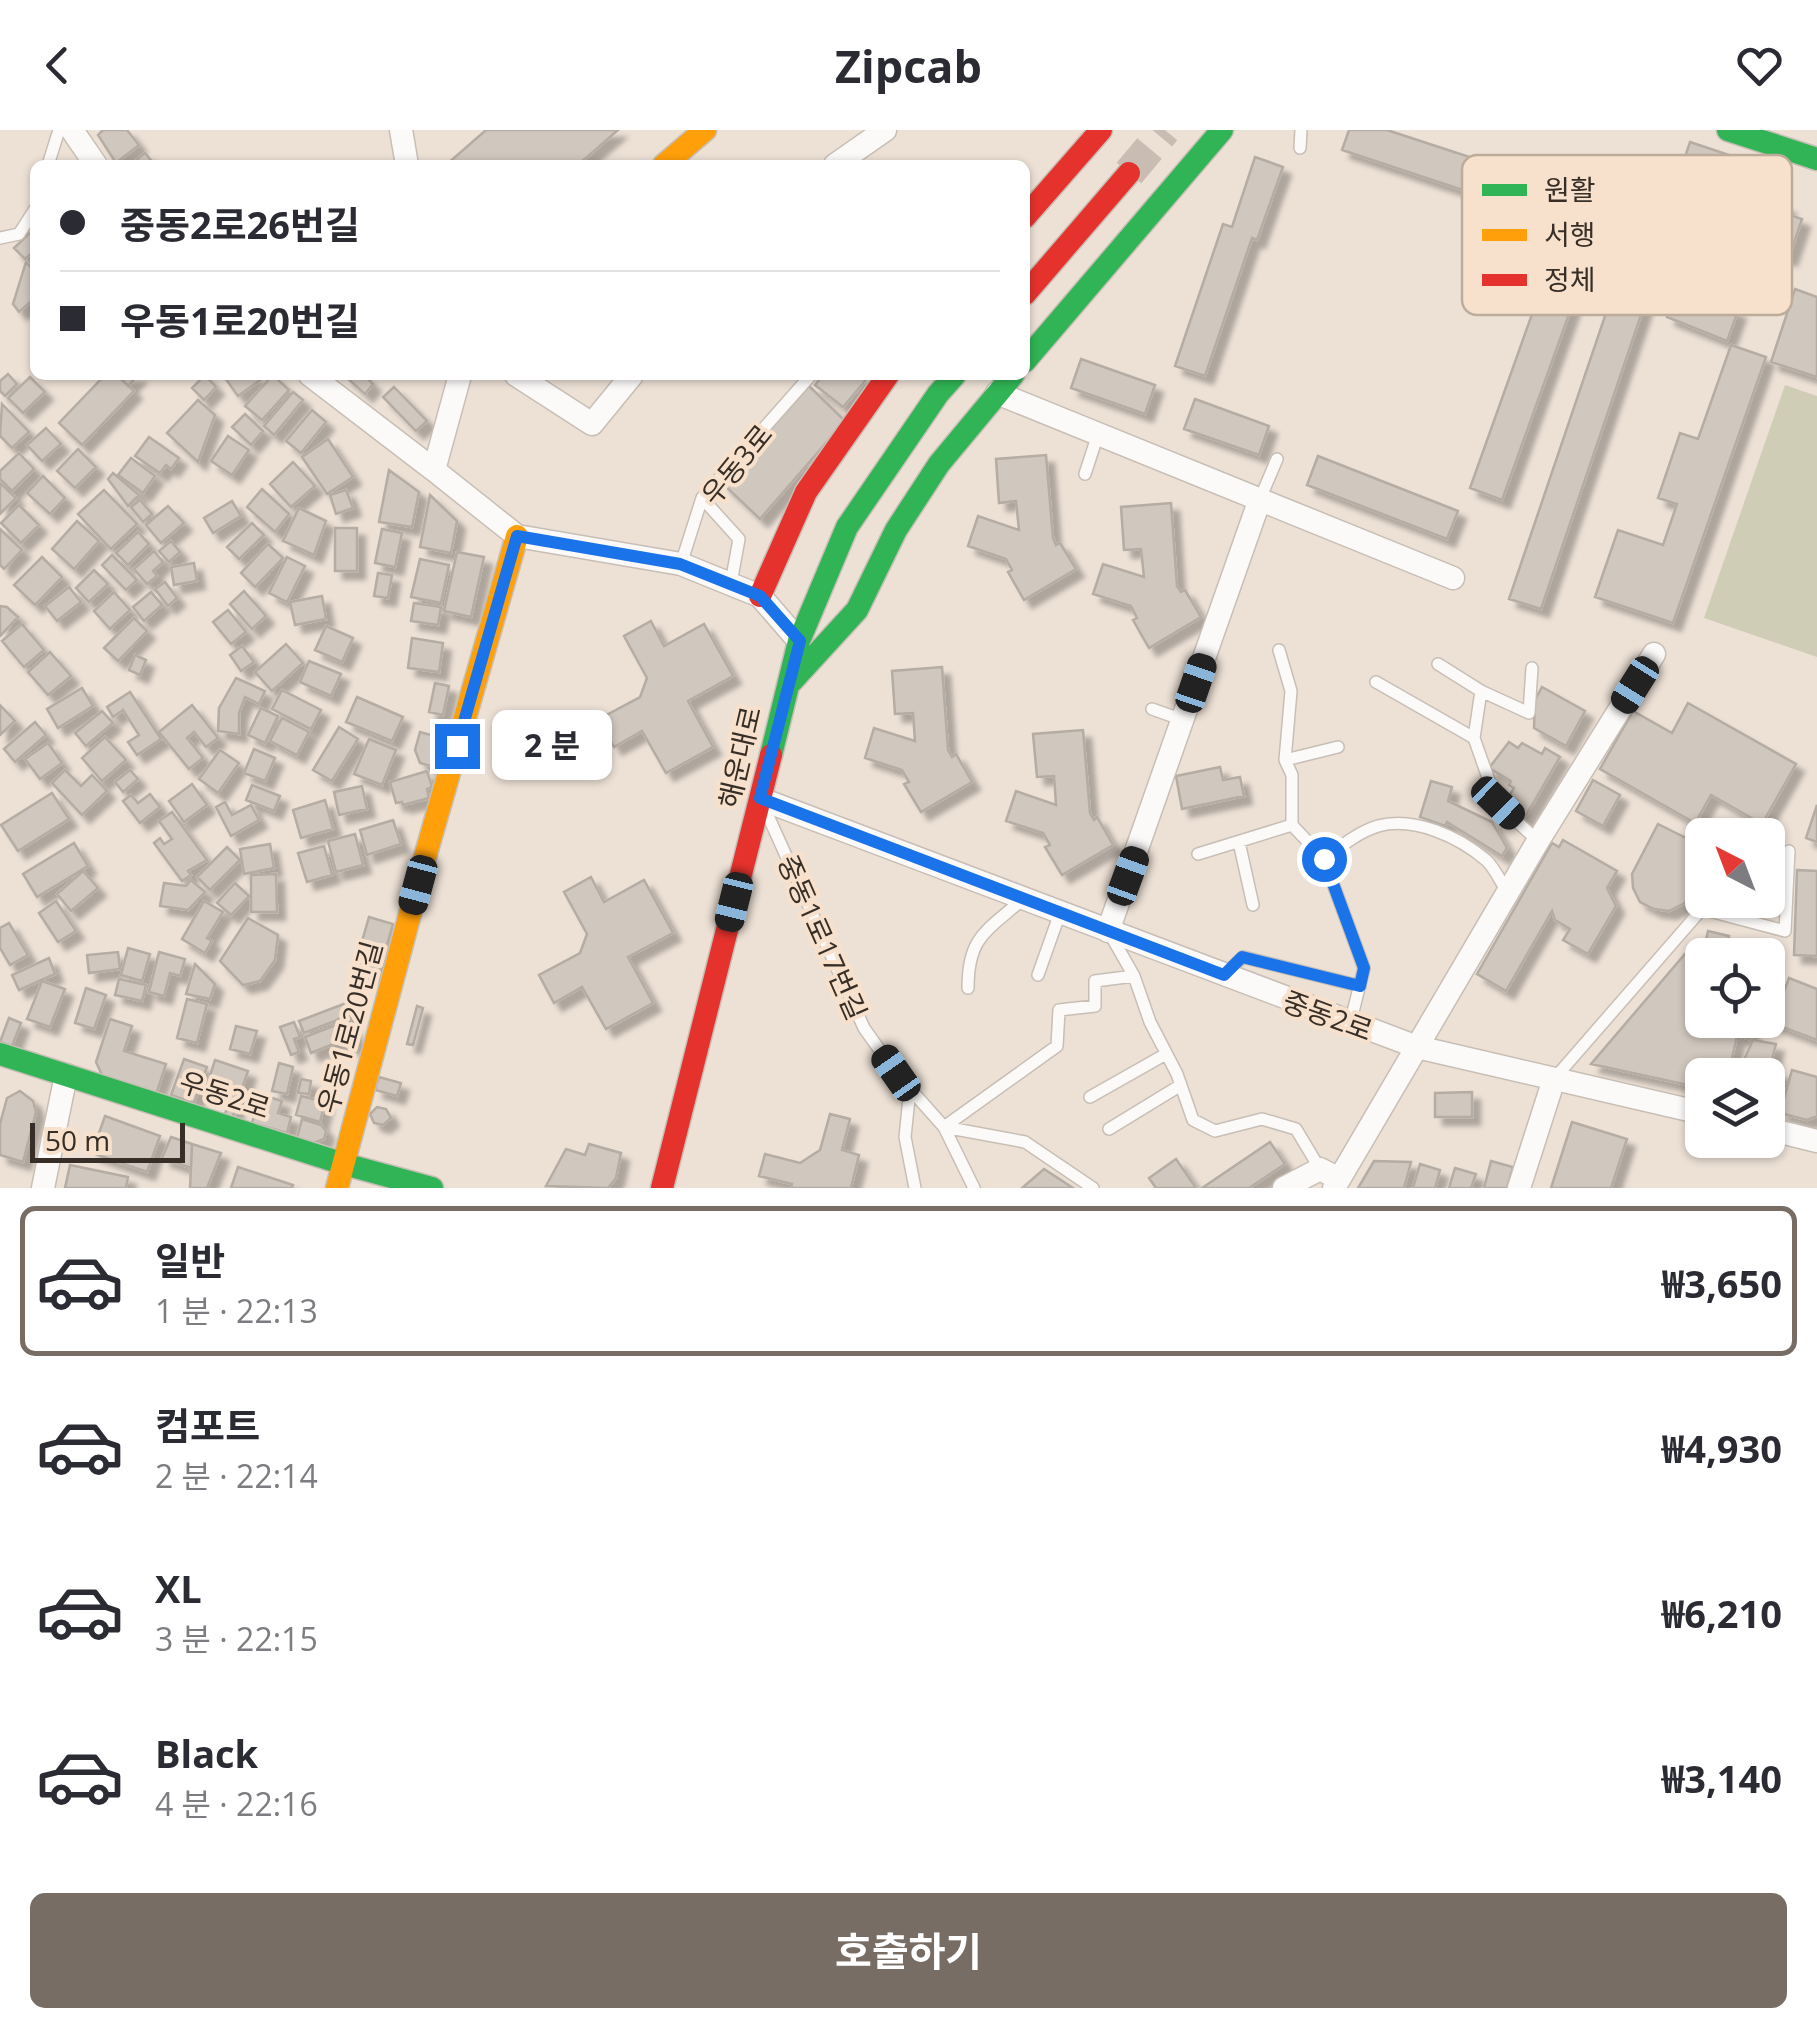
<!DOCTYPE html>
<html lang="ko">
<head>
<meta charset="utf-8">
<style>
	body { margin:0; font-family:"Open Sans","Noto Sans KR",sans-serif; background:#f7f7f7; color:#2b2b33; height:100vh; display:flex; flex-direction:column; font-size:38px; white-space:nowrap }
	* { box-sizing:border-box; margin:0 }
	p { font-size:32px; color:#7c7c81 }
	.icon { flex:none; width:55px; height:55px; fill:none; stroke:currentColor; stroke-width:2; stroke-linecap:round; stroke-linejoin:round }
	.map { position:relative; height:1058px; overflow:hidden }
	.side { display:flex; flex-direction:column; background:#fff; flex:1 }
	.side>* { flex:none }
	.hud { position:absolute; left:30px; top:30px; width:1000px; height:220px; border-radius:15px; box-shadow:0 2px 8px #0004; display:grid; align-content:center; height:220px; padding:0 30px; background:#fff }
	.needle { width:65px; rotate:318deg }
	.tools { position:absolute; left:1685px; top:688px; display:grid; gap:20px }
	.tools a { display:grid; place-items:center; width:100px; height:100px; border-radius:15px; background:#fff; box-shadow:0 2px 8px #0004; font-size:50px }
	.scale { position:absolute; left:30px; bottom:25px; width:155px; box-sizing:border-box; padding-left:10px; border:5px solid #372f27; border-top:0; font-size:28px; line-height:35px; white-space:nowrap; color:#372f27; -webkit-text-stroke:8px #f7e1cc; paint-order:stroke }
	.end { position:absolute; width:45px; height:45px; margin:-22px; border:12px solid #1a73e8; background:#fff; box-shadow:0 0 0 5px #fff }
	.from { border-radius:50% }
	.bubble { position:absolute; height:70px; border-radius:15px; background:#fff; box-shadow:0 2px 8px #0004; font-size:32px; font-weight:700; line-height:70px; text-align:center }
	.car { position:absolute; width:30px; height:60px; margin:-30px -15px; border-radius:12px; box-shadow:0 0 8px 2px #0007; background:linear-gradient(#222 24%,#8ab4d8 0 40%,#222 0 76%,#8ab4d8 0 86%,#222 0) }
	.hud b { display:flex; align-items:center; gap:35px; height:95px; font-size:38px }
	.hud b+b { border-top:2px solid #e1e1e2 }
	.hud i { width:25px; height:25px; background:#2b2b33 }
	ul { padding:18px 0 0; list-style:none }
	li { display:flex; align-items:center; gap:30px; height:150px; margin:0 20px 15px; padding:0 10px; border:5px solid transparent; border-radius:15px }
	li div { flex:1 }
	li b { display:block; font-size:38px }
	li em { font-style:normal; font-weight:700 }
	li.current { border-color:#776d64 }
	li>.icon { width:90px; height:90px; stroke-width:1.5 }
	.primary-button { display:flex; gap:20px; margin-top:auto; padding:20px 30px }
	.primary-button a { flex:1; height:115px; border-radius:15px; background:#776d64; color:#fff; font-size:40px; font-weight:700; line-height:115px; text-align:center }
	header { display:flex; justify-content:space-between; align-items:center; height:130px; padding:0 30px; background:#fff; font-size:45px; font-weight:700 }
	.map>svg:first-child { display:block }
</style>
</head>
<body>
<header><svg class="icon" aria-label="back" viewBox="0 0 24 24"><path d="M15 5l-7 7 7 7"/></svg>Zipcab<svg class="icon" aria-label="heart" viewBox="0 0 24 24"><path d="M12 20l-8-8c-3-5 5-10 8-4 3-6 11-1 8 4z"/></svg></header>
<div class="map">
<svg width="1817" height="1058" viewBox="0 0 1817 1058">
	<defs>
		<filter id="shadow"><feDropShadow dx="8" dy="8" stdDeviation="2.5" flood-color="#0004"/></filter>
	</defs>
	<rect width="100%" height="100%" fill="#ede1d6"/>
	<!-- green -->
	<path fill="#cfcdb5" d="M1785,255L1817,266V527L1704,488Z"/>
	<!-- building -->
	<path fill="#d0c7be" stroke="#b5aca3" stroke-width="2.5" filter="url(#shadow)" d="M103,0H127L139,15L116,33L98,5Z
		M486,0H618L578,35H446Z
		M1349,0H1387L1561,57L1550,89L1342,20Z
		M1690,12L1732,26L1718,64L1740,71L1744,61L1788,76L1786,84L1802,89L1789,128L1653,82L1665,47L1677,51Z
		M145,23L155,35H130Z
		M1255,27L1283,37L1257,110L1252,108L1205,246L1175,236L1223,94L1232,97Z
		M35,98V120L25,129L14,118Z
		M1561,103L1594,115L1502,370L1470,358Z
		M1626,124L1658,135L1541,479L1509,469Z
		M26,132L35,142V168L19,182L13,174Z
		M1679,158L1738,181L1727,211L1667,187Z
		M1795,159L1817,167V247L1771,232Z
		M1731,215L1766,227L1673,493L1595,467L1618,400L1663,415L1677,374L1658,368L1680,303L1698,309Z
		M1081,229L1155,255L1145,284L1071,258Z
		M8,244L17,254L5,266L0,261V251Z
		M105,245H117L134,261L82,315L59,293Z
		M117,245H138L128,256Z
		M205,245L216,257L204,270L192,258Z
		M228,245H260L263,248L238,266L225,248Z
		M273,245L289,260L262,290L245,276Z
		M364,245L373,254L365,264L345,246Z
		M823,245H870L843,277L815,255Z
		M30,247L45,262L23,283L8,268Z
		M809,256L845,291L760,389L722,353Z
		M394,257L427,291L416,301L383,267Z
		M293,262L303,270L274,305L264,296Z
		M1195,269L1269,296L1259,325L1184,299Z
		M198,270L215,285L198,332L167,303Z
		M2,274L29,302L12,318L0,306Z
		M312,280L326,292L301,323L286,311Z
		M245,284L263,301L251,315L232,297Z
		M46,298L61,314L42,331L27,315Z
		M228,306L249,320L232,345L211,331Z
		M149,307L179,328L171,339L166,335L160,343L135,326Z
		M328,309L353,347L327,364L302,327Z
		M78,319L96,337L75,358L57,341Z
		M19,323L34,339L12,361L0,349V341Z
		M1046,325L1053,408L1056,415L1060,413L1076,439L1024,470L1008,442L1012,440L1006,429L968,416L978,386L1019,400L1016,371L999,373L996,329Z
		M1318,326L1458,381L1447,409L1307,355Z
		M131,328L155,346L143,363L118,345Z
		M293,332L315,356L291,377L270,354Z
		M389,340L419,362L412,397L379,392Z
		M113,343L139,365L128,376L108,349Z
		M43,346L65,368L50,384L27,363Z
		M0,353L16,368L0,384Z
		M262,359L289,384L275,402L247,377Z
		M104,360L137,394L111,419L78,384Z
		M346,360L353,378L336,384L330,365Z
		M430,365L457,391L451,423L420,417Z
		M140,370L152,384L143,392L131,377Z
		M232,371L241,386L213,403L204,388Z
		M1171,373L1177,456L1181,462L1185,460L1201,487L1149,518L1133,490L1137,488L1131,476L1093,464L1103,434L1144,447L1141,419L1124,420L1121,377Z
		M19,375L39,395L21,413L1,393Z
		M168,376L184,393L161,413L146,395Z
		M299,378L326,391L314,425L283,411Z
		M77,391L99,411L74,439L52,419Z
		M252,393L264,405L239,429L227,417Z
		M335,398H357V441H335Z
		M0,399L22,420L4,439L0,435Z
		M382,399L402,403L395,437L375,433Z
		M138,402L149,414L128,435L116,423Z
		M171,411L180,422L169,432L159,421Z
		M268,414L283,428L255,457L241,443Z
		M154,421L163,432L153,441L157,446L147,454L134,439Z
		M457,422L484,427L471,487L444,481Z
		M112,425L137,450L126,460L102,435Z
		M42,427L62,447L35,475L14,455Z
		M287,427L305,436L287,472L269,463Z
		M420,429L449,435L441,473L411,467Z
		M194,433L197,451L174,455L171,437Z
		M94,440L108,454L89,472L76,458Z
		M378,443L392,445L388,468L374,466Z
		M165,452L177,468L168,476L155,459Z
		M69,457L81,472L57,491L45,476Z
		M244,461L266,486L252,499L230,474Z
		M114,462L130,480L110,499L94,481Z
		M151,462L162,475L144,491L133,477Z
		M322,466L326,489L295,495L290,472Z
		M414,473L441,477L438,495L411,491Z
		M0,476L7,477L18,487L0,506Z
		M228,480L246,502L231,514L213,492Z
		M134,488L147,501L118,531L104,518Z
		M651,491L664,516L704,494L733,546L688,571L713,617L666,643L642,601L614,617L599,589L640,567L647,548L624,506Z
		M22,494L44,520L24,537L2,511Z
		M326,496L353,508L342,532L315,520Z
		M412,508L443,513L439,542L408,538Z
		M286,514L303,533L272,561L255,542Z
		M242,516L254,532L241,541L230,525Z
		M50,522L71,546L48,565L28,542Z
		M135,525L146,530L140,545L129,540Z
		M309,531L341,544L331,566L300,552Z
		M942,537L948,620L952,627L956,624L972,652L921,682L904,654L909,652L902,640L865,628L874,598L915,611L913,583L895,584L892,541Z
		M236,548L265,561L259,574L245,567L239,583V604L218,601L219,578Z
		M435,553L449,556L443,585L429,582Z
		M1542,557L1585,581L1566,616L1534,598L1535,570Z
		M82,558L93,576L58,598L47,579Z
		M282,560L321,580L311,599L272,579Z
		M130,562L161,609L137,625L128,612L139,605L123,580L113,587L107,577Z
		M357,567L403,587L392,611L346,592Z
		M1688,573L1796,634L1762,694L1711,665L1695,693L1600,639L1633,581L1672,603Z
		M0,575L15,591L0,605Z
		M192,575L218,608L206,617L194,602L187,608L203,628L189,639L159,602Z
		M261,578L278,586L265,613L248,605Z
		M102,581L113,593L86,616L75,603Z
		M282,588L309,602L297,625L270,611Z
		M35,592L46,605L15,632L4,619Z
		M339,597L358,609L332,651L313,640Z
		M1083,600L1090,683L1094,690L1097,687L1113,715L1062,745L1045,717L1050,715L1043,703L1006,691L1016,661L1056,675L1054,646L1037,647L1033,604Z
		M420,602L449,610L441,639L420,633L415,620Z
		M105,607L126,630L102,651L82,628Z
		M369,609L396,620L382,655L354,644Z
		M1509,612L1518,618L1522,613L1542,624L1545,618L1560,627L1524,689L1508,680L1514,671L1508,668L1514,658L1509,655L1511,651L1489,638Z
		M48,613L62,633L40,649L25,629Z
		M254,619L275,628L265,651L244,643Z
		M220,620L239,633L218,663L199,649Z
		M1220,637L1223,650L1240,647L1244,666L1182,679L1176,646Z
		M65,640L81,656L92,645L107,661L82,685L52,653Z
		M130,640L138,649L123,662L115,652Z
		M427,641L432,657L427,659L429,668L403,675L402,672L396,673L390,652Z
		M1593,650L1620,665L1603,696L1576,681Z
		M1431,651L1452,657L1448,671L1492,692L1507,718L1502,726L1447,692L1445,696L1420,687Z
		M192,654L207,675L184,692L169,671Z
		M252,655L280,666L274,681L246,670Z
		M362,656L367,679L339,685L334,662Z
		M52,663L69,689L18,721L1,695Z
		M150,664L160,677L140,693L123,671L131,665L138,673Z
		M325,670L333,699L301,708L293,680Z
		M225,672L232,685L251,675L259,690L231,706L216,677Z
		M1817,675V712L1806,708Z
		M172,682L207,730L188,741L191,745L182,751L154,713L160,708L164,714L172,709L159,691Z
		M393,690L401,714L367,725L360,700Z
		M1658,694L1702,716V738L1685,773L1669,781L1654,779L1640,772L1633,758L1632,744Z
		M355,704L363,735L336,742L328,711Z
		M1563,710L1617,741L1607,758L1616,776L1588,824L1563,810L1570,799L1555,790L1552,781L1506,861L1477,844L1552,713L1559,717Z
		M74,713L88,736L37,767L23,744Z
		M270,714L274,738L244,744L240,719Z
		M324,716L332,745L307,752L298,723Z
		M227,717L240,730L210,760L197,747Z
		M1797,740L1817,741V826L1794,825Z
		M83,741L98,758L71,781L57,764Z
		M276,744L277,782H251V745Z
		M591,747L604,772L644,750L673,803L628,827L653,873L606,899L582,857L554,873L539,845L580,823L587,804L564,762Z
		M191,750L205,762L188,780L160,776L164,753L186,756Z
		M235,753L249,766L231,785L217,773Z
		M56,771L76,801L58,812L39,783Z
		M204,771L223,782L207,808L212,811L205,823L182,809Z
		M369,787L393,794L378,846L354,839Z
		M248,788L278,805L275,830L260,851L243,855L220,831Z
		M9,793L28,825L10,835L0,818V798Z
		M1708,801L1729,806L1728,812L1769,821L1768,825H1702V890H1753L1749,909L1737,906L1730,937L1713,934L1710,945H1702V958L1591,934L1685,824L1702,828Z
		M128,818L150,824L142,851L121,845Z
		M118,822L120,839L89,843L87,825Z
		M159,822L185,829L180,846L170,843L164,866L149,862Z
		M49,828L55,844L19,860L12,845Z
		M195,834L215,854L210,869L186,864Z
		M1789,848L1817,859V910L1772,893Z
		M119,849L146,855L142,871L115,865Z
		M42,851L65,859L50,897L27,889Z
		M86,858L106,865L94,899L75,893Z
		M187,869L207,874L197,913L177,908Z
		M349,872L353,884L304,903L299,891Z
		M417,876L423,878L413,915L407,914Z
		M348,886L358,913L349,917L338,889Z
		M9,888L21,893L12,916L0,912Z
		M110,889L132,896L124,921L166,934L155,968L105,952L96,932Z
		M294,892L300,907L294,909L299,922L291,925L280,897Z
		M336,895L341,911L311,923L305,907Z
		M236,896L257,901L250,924L230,919Z
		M1753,910L1776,914L1769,940L1784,943L1774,982L1768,981V945H1737Z
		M184,929L207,937L194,973L171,965Z
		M215,930L248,941L231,992L223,990L230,969L205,961Z
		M279,933L293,937L287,964L272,961Z
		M1792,940L1817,947V986L1807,990L1780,983Z
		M379,947L401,953L397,966L375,960Z
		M301,949L311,951L309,964L298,963Z
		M20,961L33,971L36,982L23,1032L0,1025V994L7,968Z
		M1472,962V987H1435V963Z
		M260,964L282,971L278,983L291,987L287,1003L252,993Z
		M301,966L325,972L320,992L296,985Z
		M377,977L386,979L391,988L383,995L374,993L370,984Z
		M830,984L850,989L842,1020L859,1025L851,1058H791L792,1054L759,1046L765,1024L800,1033L820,1020Z
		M105,986L160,1006L147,1042L92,1023Z
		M302,989L321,995L326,1001L324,1009L314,1013L297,1008Z
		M1572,992L1627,1009L1611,1058H1551Z
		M171,1007L192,1014L191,1038L162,1028Z
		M1270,1012L1285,1034L1249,1058H1202Z
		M192,1014L221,1023L207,1058H190Z
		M589,1014L621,1023L616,1048L608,1058L546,1056L566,1019L585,1025Z
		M1176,1029L1196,1058H1156L1149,1048Z
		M1374,1031L1411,1032L1404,1058H1358Z
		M1491,1031L1513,1037L1507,1058H1484Z
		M1420,1034L1440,1040L1435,1058H1413Z
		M70,1035L128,1047L126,1058H65Z
		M238,1037L293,1055L292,1058H231Z
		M1455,1038L1476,1044L1471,1058H1449Z
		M1044,1039L1073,1058H1022Z"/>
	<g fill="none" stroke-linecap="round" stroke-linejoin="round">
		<!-- secondary-tunnel -->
		<path stroke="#c9bdb3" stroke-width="32" stroke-dasharray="32 16" stroke-linecap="butt" d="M1129,43L1165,0"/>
		<defs>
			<path id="lane" d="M1300,18L1301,0
				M48,35L59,0
				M0,108L19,104L35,79
				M1085,344L1098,304
				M702,368L739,409L731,453
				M1260,369L1277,329
				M681,434L702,368L811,245
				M1279,520L1291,561L1285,630L1292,645V695L1324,729L1364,838L1350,894
				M1438,534L1481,561L1529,583L1532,538
				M1376,552L1474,608L1497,673L1538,711
				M1152,579L1183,590
				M1474,608L1481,561
				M1285,630L1338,617
				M764,677L864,898L896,943L944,997L1025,1012L1093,1058
				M1239,712L1253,775
				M1198,724L1292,695
				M1324,729C1340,717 1358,702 1378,696C1414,686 1459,707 1486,730C1495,738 1501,753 1508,763
				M1038,845L1060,783
				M1224,845L1243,827L1360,856
				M1134,846L1150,892L1177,944L1193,990L1215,1001L1262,989L1296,999L1320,1039
				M968,858C968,806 987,801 1023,769
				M1554,949L1702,779L1785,801L1789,721
				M910,959L905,1007L915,1058
				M1090,967L1166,924
				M1109,999L1181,955
				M974,1058L944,997L1057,916L1059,880L1095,876V851L1134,846L1110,804"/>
			<path id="street" d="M72,0L96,35
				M401,0L407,35
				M835,35L885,0
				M310,245L434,340
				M460,245L434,340L517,406L681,434L760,466L799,511
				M516,245L592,294L632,245
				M997,263L1453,448
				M761,669L1417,917L1702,983
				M1108,801L1260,369
				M1768,999L1817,1011
				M43,1058L66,945
				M1284,1058L1320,1039L1339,1049
				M1334,1058L1538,711L1654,524
				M1519,1058L1554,949"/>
			<path id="fast" d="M1728,0L1817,29
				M1025,231L1222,0
				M792,551L857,480L896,400L939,334L1013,245
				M771,625L799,511L847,397L938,264L955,245
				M0,924L344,1034L432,1058"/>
			<path id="slow" d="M664,35L705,0
				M337,1058L427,720L517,406"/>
			<path id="jam" d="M1025,87L1101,0
				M1025,164L1129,43
				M760,466L806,362L888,245
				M662,1058L771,625"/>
		</defs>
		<!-- lane casing -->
		<use href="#lane" stroke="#c7beb5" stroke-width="14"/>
		<!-- street casing -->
		<use href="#street" stroke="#c7beb5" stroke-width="25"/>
		<!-- fast casing -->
		<use href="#fast" stroke="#c7beb5" stroke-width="25"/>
		<!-- slow casing -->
		<use href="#slow" stroke="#c7beb5" stroke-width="25"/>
		<!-- jam casing -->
		<use href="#jam" stroke="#c7beb5" stroke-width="25"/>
		<!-- lane -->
		<use href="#lane" stroke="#fcfaf9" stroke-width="11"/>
		<!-- street -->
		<use href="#street" stroke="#fcfaf9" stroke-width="22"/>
		<!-- fast -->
		<use href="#fast" stroke="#30b455" stroke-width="22"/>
		<!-- slow -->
		<use href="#slow" stroke="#ff9f0a" stroke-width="22"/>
		<!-- jam -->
		<use href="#jam" stroke="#e5322d" stroke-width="22"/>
	</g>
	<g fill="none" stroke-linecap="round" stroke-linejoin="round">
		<!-- route -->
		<path stroke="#1a73e8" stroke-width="12" d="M457,616L517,406L680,434L760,466L800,511L760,668L1224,845L1242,827L1360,856L1364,838L1324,729"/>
	</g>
	<g text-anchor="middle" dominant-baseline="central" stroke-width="8" stroke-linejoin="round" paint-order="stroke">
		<!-- street labels -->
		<g font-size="28" fill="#372f27" stroke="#f7e1cc">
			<text transform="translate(736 334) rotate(-51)">우동3로</text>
			<text transform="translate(739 627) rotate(-77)">해운대로</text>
			<text transform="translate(823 807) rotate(66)">중동1로17번길</text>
			<text transform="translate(1328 885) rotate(20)">중동2로</text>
			<text transform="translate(349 897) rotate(-75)">우동1로20번길</text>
			<text transform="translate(225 964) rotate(18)">우동2로</text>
		</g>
	</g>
	<!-- legend -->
	<rect x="1462" y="25" width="330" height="160" rx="15" fill="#f7e1cc" stroke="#bdac9a" stroke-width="2.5"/>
	<rect x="1482" y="54" width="45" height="12" fill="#30b455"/>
	<rect x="1482" y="99" width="45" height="12" fill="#ff9f0a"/>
	<rect x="1482" y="144" width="45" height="12" fill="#e5322d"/>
	<g font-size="28" fill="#372f27">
		<text x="1544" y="70">원활</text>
		<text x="1544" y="115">서행</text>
		<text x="1544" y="160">정체</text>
	</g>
</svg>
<div class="tools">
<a><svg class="needle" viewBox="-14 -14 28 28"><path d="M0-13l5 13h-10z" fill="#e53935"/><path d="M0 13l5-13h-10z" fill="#7c7c81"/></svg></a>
<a><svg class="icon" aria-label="locate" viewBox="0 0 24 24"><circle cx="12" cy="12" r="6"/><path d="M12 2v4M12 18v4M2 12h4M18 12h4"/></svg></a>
<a><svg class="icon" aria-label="layers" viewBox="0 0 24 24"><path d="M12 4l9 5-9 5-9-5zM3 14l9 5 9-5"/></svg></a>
</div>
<div class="scale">50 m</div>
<i class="end from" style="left:1324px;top:729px"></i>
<i class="end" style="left:457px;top:616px"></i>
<div class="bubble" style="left:492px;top:580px;width:120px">2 분</div>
<i class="car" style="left:1196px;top:553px;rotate:19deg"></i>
<i class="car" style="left:1635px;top:555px;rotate:212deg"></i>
<i class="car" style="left:1498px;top:673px;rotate:134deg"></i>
<i class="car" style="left:1128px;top:746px;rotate:20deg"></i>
<i class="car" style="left:418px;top:755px;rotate:195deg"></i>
<i class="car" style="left:734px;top:772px;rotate:194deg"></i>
<i class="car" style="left:896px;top:943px;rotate:325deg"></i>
<div class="hud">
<b><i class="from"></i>중동2로26번길</b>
<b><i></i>우동1로20번길</b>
</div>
</div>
<section class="side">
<ul>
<li class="current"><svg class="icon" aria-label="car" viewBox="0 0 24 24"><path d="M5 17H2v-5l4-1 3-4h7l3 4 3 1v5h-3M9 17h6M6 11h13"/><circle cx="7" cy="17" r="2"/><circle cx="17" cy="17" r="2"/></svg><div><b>일반</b><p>1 분 · 22:13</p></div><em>₩3,650</em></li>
<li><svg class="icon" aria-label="car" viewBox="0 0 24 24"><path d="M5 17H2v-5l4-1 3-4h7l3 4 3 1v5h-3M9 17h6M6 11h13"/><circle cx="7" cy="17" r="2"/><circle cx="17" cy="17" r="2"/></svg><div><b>컴포트</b><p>2 분 · 22:14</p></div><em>₩4,930</em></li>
<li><svg class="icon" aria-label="car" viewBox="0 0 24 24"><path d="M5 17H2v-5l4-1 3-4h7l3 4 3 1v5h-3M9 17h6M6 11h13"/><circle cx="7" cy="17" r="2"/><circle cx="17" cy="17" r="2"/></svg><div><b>XL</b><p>3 분 · 22:15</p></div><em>₩6,210</em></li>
<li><svg class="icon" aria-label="car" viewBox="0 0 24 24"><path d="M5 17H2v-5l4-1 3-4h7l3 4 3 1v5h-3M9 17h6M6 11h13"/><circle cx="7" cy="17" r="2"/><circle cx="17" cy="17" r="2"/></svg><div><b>Black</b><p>4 분 · 22:16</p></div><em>₩3,140</em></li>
</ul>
<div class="primary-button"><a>호출하기</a></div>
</section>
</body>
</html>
